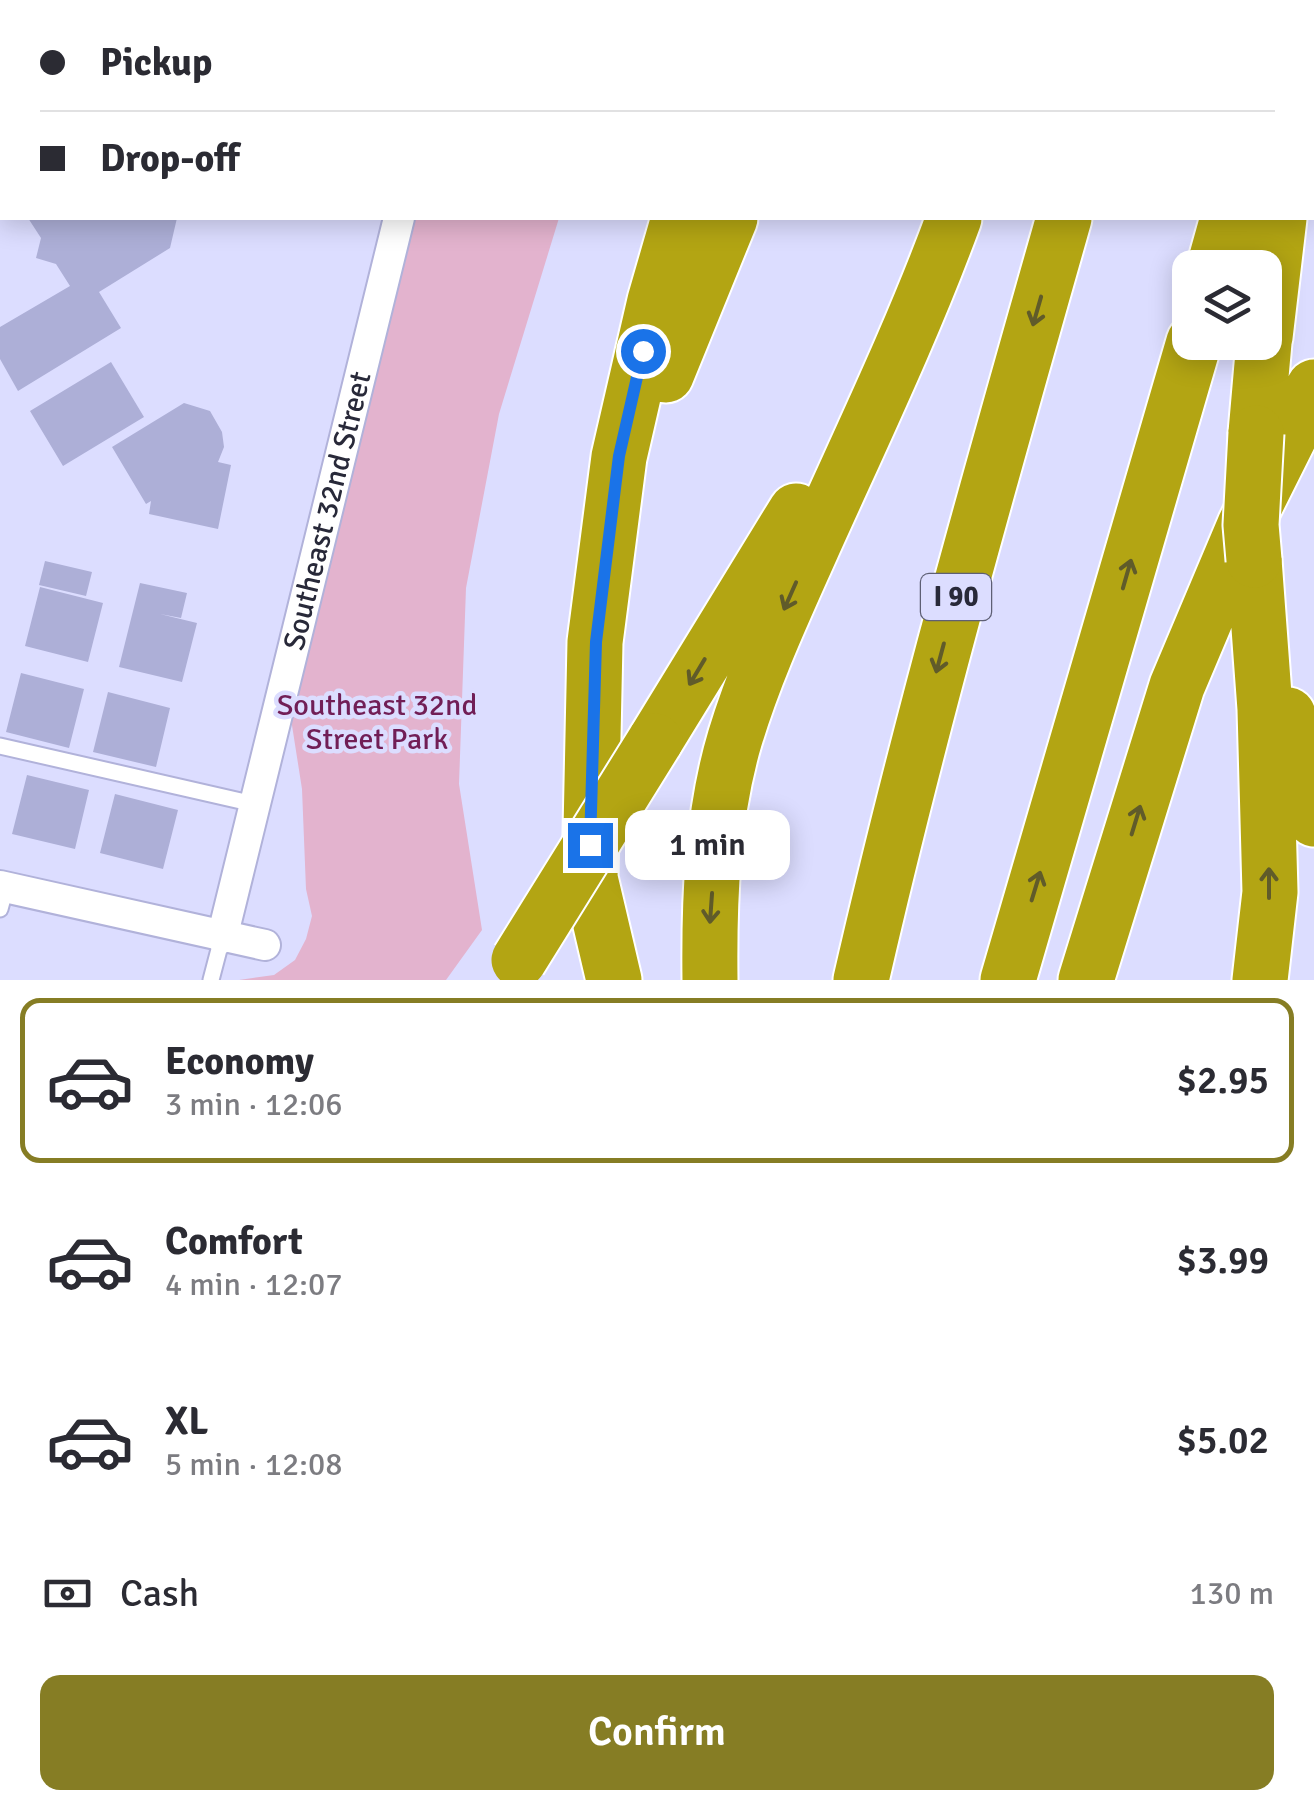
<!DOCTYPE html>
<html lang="en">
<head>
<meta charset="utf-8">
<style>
	body { margin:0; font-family:Signika,sans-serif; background:#f7f7f7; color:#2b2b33; height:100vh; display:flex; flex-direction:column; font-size:38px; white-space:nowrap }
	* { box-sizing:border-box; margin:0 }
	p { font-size:32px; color:#7c7c81 }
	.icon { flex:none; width:55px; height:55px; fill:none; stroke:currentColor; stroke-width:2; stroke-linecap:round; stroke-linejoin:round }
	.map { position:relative; height:980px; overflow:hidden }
	.drawer { display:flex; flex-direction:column; background:#fff; flex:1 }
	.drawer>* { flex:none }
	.hud { position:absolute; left:0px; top:0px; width:1315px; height:220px; box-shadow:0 5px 25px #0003; display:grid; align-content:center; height:220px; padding:0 40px; background:#fff }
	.controls { position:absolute; left:1172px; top:250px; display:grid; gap:20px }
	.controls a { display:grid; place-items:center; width:110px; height:110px; border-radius:20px; background:#fff; box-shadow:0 5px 25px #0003; font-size:50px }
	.end { position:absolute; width:45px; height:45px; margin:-22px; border:12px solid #1a73e8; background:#fff; box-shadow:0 0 0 5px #fff }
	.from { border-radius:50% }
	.bubble { position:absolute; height:70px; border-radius:20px; background:#fff; box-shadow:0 5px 25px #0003; font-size:32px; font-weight:600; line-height:70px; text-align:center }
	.hud b { display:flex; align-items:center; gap:35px; height:95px; font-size:38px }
	.hud b+b { border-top:2px solid #e1e1e2 }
	.hud i { width:25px; height:25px; background:#2b2b33 }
	ul { padding:18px 0 0; list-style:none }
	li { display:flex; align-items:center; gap:30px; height:165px; margin:0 20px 15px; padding:0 20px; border:5px solid transparent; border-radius:20px }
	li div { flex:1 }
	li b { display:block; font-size:38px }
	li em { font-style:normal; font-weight:600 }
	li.selected { border-color:#867d24 }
	li>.icon { width:90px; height:90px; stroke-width:1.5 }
	.pay { display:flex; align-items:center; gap:25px; height:110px; padding:0 40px; font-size:38px }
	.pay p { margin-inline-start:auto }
	.primary-button { display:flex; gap:20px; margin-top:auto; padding:20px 40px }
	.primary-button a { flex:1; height:115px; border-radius:20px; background:#867d24; color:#fff; font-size:40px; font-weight:600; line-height:115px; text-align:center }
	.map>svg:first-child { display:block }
</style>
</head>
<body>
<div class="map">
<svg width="1314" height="980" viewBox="0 0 1314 980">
	<rect width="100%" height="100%" fill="#dcddff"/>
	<!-- green -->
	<path fill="#e3b3ce" d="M415,218H559L499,414L466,588L459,784L482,930L446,980H239L274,975L295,960L306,939L312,916L306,889L302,789L291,719Z"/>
	<!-- building -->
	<path fill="#adafd7" d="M28,218H177L170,248L99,292L121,328L18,391L0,359V327L70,286L56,264L36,258L41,238Z
		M111,362L144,417L63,466L30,411Z
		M184,403L210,411L222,432L224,447L218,462L231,465L218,529L149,514L151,501L146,504L112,447Z
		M45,561L92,572L86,596L39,585Z
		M140,583L187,593L181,618L160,614L197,623L182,682L119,667Z
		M40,587L103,603L88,662L25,646Z
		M21,673L84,689L69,748L6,732Z
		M108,692L170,708L156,767L93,752Z
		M27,775L89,790L75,849L12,834Z
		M115,794L178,810L163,869L100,853Z"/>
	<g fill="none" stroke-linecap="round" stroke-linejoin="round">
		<defs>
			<path id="service" d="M0,746L254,804
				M0,909L6,887
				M211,980L222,938"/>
			<g id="minor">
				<path d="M452,2V0"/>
				<path d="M0,886L265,945"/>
				<path id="s1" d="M222,938L399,218"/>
			</g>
			<path id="motorway" d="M651,0L653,2
				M821,2L822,0
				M1026,2L1027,0
				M1124,2L1125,0
				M1312,12L1314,6
				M1214,268L1228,218
				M1265,337L1279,218
				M666,375L730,218
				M1259,462L1256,433L1264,342
				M1254,560L1265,709L1270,892L1260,980
				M1288,715L1314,819
				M655,741L796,511
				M614,980L590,878L595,642L619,457L655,301L679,218
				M710,980C709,900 712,815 735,738C755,672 784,610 812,547C861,438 913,330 954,218
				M861,980C920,723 992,471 1064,218
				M1008,980L1194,342
				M1086,980L1177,686L1245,525L1314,387"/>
		</defs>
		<!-- service casing -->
		<use href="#service" stroke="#b1b2da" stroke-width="19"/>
		<!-- minor casing -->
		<use href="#minor" stroke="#b1b2da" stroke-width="34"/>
		<!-- motorway casing -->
		<use href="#motorway" stroke="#fff" stroke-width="59"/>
		<!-- service -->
		<use href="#service" stroke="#fff" stroke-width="15"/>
		<!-- minor -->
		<use href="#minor" stroke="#fff" stroke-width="30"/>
		<!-- motorway -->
		<use href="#motorway" stroke="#b3a513" stroke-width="55"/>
		<defs>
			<path id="motorway-bridge" d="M1254,560L1251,525L1256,433
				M519,960L655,741"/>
		</defs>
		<!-- motorway-bridge casing -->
		<use href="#motorway-bridge" stroke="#fff" stroke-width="59" stroke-linecap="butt"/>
		<!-- motorway-bridge -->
		<use href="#motorway-bridge" stroke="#b3a513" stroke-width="55"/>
	</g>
	<!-- one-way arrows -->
	<defs><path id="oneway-shaft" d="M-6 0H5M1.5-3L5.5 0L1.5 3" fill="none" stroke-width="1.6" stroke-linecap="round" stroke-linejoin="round" transform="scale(2.5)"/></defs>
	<g stroke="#605b2a">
		<use href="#oneway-shaft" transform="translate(1037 311) rotate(106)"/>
		<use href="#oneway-shaft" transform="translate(1127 574) rotate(-74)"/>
		<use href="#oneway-shaft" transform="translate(790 596) rotate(114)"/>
		<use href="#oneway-shaft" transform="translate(940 658) rotate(105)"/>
		<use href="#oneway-shaft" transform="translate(697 672) rotate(121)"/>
		<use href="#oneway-shaft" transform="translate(1136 820) rotate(-73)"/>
		<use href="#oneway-shaft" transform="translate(1269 883) rotate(-90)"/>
		<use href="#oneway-shaft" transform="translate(1036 886) rotate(-73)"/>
		<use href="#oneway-shaft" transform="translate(711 908) rotate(94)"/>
	</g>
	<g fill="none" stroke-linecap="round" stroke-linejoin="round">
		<!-- route -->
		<path stroke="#1a73e8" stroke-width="12" d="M590,845L596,642L619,456L643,351"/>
	</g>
	<g text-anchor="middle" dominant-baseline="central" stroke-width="9" stroke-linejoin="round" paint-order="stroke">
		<!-- shield labels -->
		<rect fill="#dcddff" stroke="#5e5f74" stroke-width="2.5" x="921" y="574" width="70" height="46" rx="8"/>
		<g font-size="28" font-weight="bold" fill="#282939">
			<text x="956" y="597">I 90</text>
		</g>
		<!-- street labels -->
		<g font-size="30" fill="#282939" stroke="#dcddff">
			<text stroke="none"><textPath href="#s1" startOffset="440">Southeast 32nd Street</textPath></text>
		</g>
		<!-- park labels -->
		<g font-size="30" fill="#711e56" stroke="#dcddff">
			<text x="377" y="705">Southeast 32nd<tspan x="377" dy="34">Street Park</tspan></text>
		</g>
	</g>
</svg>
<div class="controls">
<a><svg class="icon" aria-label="layers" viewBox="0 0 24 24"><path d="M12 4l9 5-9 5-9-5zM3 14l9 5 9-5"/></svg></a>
</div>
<i class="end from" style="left:643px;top:351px"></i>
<i class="end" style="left:590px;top:845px"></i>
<div class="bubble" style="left:625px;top:810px;width:165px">1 min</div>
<div class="hud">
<b><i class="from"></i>Pickup</b>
<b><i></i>Drop-off</b>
</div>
</div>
<section class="drawer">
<ul>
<li class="selected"><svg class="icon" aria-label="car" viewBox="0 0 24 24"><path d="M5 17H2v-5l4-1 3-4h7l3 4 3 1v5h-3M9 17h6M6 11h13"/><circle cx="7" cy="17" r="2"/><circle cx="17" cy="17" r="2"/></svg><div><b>Economy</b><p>3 min · 12:06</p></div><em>$2.95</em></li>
<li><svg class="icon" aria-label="car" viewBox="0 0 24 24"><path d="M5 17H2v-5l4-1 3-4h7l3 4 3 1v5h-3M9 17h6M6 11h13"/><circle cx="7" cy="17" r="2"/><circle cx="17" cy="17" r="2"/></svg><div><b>Comfort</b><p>4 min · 12:07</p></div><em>$3.99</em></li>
<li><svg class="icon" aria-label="car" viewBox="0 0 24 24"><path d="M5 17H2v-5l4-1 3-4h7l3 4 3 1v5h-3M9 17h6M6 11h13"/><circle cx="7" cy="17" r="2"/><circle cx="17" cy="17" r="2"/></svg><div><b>XL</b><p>5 min · 12:08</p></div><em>$5.02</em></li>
</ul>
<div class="pay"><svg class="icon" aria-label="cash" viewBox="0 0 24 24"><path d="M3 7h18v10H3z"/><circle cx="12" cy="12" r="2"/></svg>Cash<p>130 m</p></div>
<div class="primary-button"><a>Confirm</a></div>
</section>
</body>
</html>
